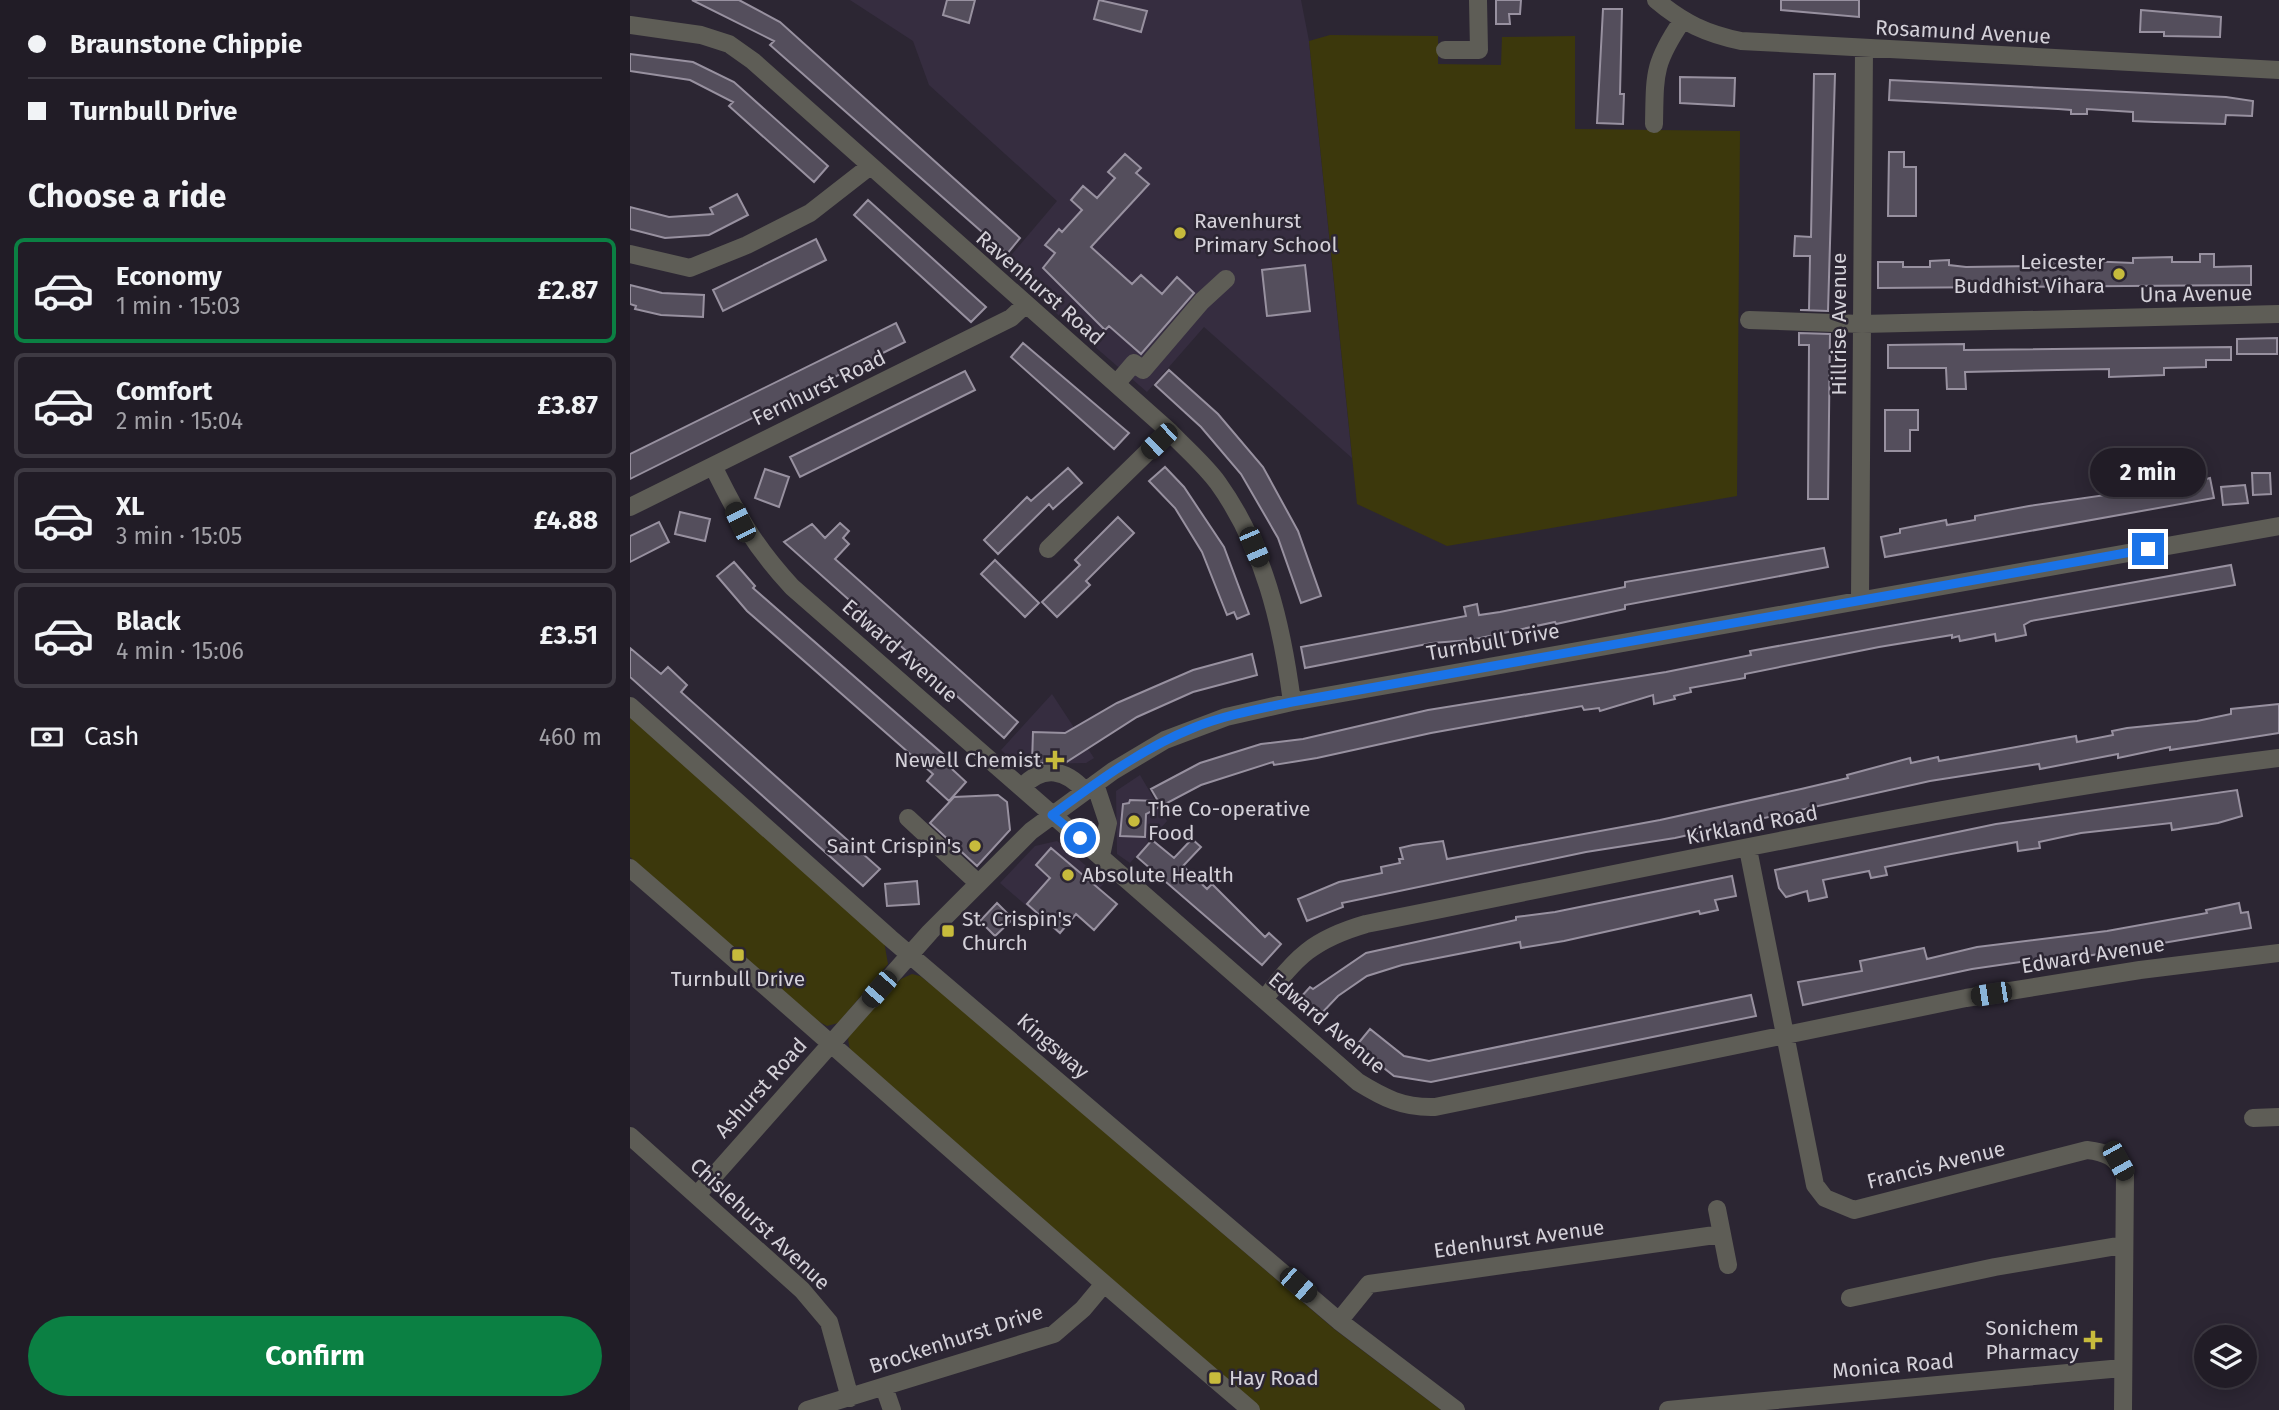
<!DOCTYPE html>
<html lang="en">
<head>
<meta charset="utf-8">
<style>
	body { margin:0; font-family:"Fira Sans",sans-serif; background:#29252e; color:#f1f3f6; height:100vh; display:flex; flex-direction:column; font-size:26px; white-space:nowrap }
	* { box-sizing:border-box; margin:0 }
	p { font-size:23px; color:#a2a1a7 }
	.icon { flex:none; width:38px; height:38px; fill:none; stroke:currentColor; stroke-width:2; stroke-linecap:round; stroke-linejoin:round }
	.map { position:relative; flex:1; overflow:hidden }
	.drawer { display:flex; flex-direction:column; background:#211c26; width:630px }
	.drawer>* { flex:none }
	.hud { display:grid; align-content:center; height:154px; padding:0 28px; background:#211c26 }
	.buttons { position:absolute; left:1564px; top:1325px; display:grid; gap:14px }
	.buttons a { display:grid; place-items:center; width:63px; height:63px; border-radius:50%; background:#211c26; box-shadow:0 4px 18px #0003,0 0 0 2px #3e3a43; font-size:35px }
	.end { position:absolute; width:32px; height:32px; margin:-16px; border:9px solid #1a73e8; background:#fff; box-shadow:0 0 0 4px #fff }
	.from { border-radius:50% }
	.bubble { position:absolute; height:49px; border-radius:24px; background:#211c26; box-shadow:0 4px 18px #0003,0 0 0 2px #3e3a43; font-size:23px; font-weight:700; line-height:49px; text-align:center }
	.car { position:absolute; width:21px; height:42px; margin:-21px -10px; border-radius:9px; box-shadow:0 0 5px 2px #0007; background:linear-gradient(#222 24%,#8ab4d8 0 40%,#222 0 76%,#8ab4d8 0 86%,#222 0) }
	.hud b { display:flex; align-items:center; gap:24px; height:66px; font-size:26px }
	.hud b+b { border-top:2px solid #3e3a43 }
	.hud i { width:18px; height:18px; background:#f1f3f6 }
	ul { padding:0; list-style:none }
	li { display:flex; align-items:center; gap:21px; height:105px; margin:0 14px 10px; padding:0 14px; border:4px solid #3e3a43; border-radius:10px }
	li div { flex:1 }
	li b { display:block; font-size:26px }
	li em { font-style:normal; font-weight:700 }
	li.active { border-color:#0b8043 }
	li>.icon { width:63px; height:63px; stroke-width:1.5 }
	h2 { padding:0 28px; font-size:32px; line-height:84px }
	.pay { display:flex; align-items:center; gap:18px; height:77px; padding:0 28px; font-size:26px }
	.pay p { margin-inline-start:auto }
	.cta { display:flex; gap:14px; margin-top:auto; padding:14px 28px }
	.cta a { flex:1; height:80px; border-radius:42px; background:#0b8043; color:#fff; font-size:28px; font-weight:700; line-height:80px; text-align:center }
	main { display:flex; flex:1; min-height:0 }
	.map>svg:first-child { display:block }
</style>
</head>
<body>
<main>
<section class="drawer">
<div class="hud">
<b><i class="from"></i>Braunstone Chippie</b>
<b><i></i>Turnbull Drive</b>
</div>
<h2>Choose a ride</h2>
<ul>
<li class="active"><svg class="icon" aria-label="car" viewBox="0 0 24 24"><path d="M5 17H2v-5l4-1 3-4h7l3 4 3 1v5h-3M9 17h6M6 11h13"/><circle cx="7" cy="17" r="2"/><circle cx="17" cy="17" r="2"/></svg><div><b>Economy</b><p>1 min · 15:03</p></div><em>£2.87</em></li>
<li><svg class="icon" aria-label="car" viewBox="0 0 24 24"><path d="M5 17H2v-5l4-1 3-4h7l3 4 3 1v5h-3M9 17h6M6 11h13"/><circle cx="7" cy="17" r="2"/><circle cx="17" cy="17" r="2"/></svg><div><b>Comfort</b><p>2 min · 15:04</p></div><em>£3.87</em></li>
<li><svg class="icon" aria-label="car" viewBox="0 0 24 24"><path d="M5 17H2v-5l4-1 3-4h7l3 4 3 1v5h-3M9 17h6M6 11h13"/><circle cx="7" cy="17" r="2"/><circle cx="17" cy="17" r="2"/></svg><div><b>XL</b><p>3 min · 15:05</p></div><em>£4.88</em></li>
<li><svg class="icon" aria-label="car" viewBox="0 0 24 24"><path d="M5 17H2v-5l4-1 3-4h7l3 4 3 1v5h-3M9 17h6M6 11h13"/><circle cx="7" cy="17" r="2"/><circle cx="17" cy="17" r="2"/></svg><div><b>Black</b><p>4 min · 15:06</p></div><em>£3.51</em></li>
</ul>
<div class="pay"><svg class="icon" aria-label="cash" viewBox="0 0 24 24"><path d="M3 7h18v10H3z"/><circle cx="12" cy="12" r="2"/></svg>Cash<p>460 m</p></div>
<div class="cta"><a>Confirm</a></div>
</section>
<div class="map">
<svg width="1649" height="1410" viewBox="0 0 1649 1410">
	<rect width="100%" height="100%" fill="#2c2633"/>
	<!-- built -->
	<path fill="#362d40" d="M220,0H671L679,41L722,458L574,327L517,392L372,266L427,201L299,85L283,41Z
		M422,694L464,758L456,763L402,764L381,759L371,750Z
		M510,775L537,821L500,863L487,854L486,791Z
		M427,841L475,882L430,935L370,883L405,846Z"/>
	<!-- green -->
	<path fill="#3c380c" d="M700,35L808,36V64L871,65L872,37L945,36V129L1110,131L1107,496L817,546L727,504L679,41Z
		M0,717L254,941L258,964L208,1023L197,1026L188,1021L0,857Z
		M282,974L290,976L315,995L704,1329L811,1410H630L562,1355L220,1050L218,1039L222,1031L271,979Z"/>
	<!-- building -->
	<path fill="#544e5c" stroke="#9891a0" stroke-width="2" d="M62,0H109L150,22L390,238L377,254L140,45L144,41Z
		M317,0H345L339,23L313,15Z
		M469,0L517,11L511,32L464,19Z
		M866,0H891L890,14H879L880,24H866Z
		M1151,0H1229V17L1151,10Z
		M973,9H992L990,94H994L993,124L967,123Z
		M1511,10L1591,17L1590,37L1534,36V32H1510Z
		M0,54L63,62L104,82L198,166L184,182L99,106L103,102L60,80L0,71Z
		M1184,74H1205L1198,311L1170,310H1179L1180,256H1164L1165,236L1181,237Z
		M1050,77L1105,78L1104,106L1050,103Z
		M1260,80L1596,97L1623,101L1622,116L1596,115L1595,124L1525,122L1503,121V112L1457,109V114H1441V110L1428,109L1259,100Z
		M1259,152H1274V167H1286V216H1258Z
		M495,154L511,168L506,173L519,184L461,247L502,284L511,275L532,294L547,277L564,293L511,354L479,326L475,330L413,268L425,253L415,245L429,229L432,232L452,210L441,200L453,186L467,198L485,178L478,172Z
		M107,194L118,215L79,235L35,238L0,229V207L39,217L83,214L80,208Z
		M238,200L356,307L341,322L224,215Z
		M186,239L196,260L93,311L83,290Z
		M1570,254H1584V267L1621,266V285L1248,288V262H1273V267H1300V261L1319,260V265L1336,267L1410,266V259L1503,263V258L1542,257V262H1570Z
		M675,265L680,311L637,316L632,270Z
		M0,285L32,293L74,295L73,317L31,315L5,309L6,306L0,304Z
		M266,323L275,342L0,479V454Z
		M1169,333L1200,334L1198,499H1178L1179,345H1169Z
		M1647,338V354H1607V339Z
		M393,343L499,433L484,449L381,357Z
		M1334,344V350L1601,347V360H1576V367L1534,368V375L1479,377V369L1335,372L1336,389H1317L1316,368H1258V345Z
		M539,370L588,414L633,467L668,531L691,596L671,603L648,538L611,474L571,427L525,385Z
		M335,371L345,390L170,477L160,457Z
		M1255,410H1288V430H1280V451H1255Z
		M535,467L554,487L594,547L619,614L607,619L604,612L597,615L572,552L545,508L519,481Z
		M438,468L452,483L423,509L419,504L368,554L354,540L397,497L401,501Z
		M135,469L159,477L149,507L125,498Z
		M1622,473H1640L1641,494L1623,495Z
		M1575,475L1576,479L1580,478L1584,498L1255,557L1251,537L1270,533V529L1316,520L1317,525L1345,520V516L1399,506L1546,485V480Z
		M1615,485L1618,503L1593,505L1591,487Z
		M50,512L80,519L75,541L45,534Z
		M488,517L504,533L456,581L460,585L427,617L412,602L450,565L445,560Z
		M29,522L39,542L0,562V536Z
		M210,523L219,531L213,538L219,544L205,559L388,722L374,738L154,542L182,524L195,538Z
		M1194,548L1198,567L995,605V609L926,624L925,622L841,640L802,643L675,668L671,647L836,616L834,607L847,604L849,615L870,612L995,587V582Z
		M365,560L409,603L395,617L351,574Z
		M104,562L125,586L123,588L313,754L310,758L336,782L319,801L297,781L303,774L117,611L87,576Z
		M1601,565L1605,585L1401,621L1394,625L1396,635L1366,641L1365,634L1330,641L1329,636L1322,638V635L1249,647L1115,674V678L1060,688L1061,692L1044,696L1045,699L1024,704L1023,695L970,711L969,708L954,710L952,706L801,733L687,758L644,765L643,762L571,785L516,814L515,837L490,836L493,804L499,803L500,800L528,801L521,789L570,763L631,744L673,739L798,710L1036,672L1121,655L1120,651Z
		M0,648L31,674L38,667L57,685L51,692L250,869L233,886L0,677Z
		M622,654L627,675L563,692L507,717L435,763H402L403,732L435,733L487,703L563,670Z
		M1649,704V733L1540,750V747L1488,758V754L1410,769L1409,764L1300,781L1045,838L956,852L712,903L713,907L677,921L668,899L709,882L752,873L751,867L770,863L769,859H773L770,848L783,845L813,841L817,859L1030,820L1171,789L1218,778L1217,775L1280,758L1281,763L1308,757L1309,761L1446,736L1447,742L1483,735L1482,731L1497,728L1567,721L1601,714V709Z
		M1607,790L1612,816L1588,823L1542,830L1541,823L1451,833L1409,842L1410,848L1388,851L1387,842L1321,854L1255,867L1257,875L1241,878L1239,871L1193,880L1197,897L1179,901L1177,891L1156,897L1149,888L1145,870L1366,824Z
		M368,795L377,802L380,830L347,866L300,823L324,797Z
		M562,839L571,847L553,866L577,889L582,884L635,937L639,933L651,944L632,965L507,857L522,840L544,858Z
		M421,848L487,904L464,930L446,914L430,933L397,904L420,878L406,865Z
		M1102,876L1106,896L1085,900L1088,910L1070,914L1069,911L934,941L891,948L890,942L772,965L737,976L708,996L689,1016L670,998L680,987L683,989L736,953L886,920V917L925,912Z
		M287,881L289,904L257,906L255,884Z
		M367,903L383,919L365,936L350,921Z
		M1609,903L1611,913L1618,912L1621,928L1439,959L1438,955L1342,969L1173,1005L1168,982L1232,971L1230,961L1294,948L1297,959L1347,947L1477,931L1577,913L1576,910Z
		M1121,995L1126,1016L801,1082L764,1076L726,1046L740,1029L774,1056L799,1061Z"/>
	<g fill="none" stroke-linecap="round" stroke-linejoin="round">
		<!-- minor -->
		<path stroke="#5e5d56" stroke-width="18" d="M1026,0C1053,23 1077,34 1111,41L1649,70
			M0,25L71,35L99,44L123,61L539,431C555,448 574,464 588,483C634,547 652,625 662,702
			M815,50H849L848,0
			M1024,124C1025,74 1023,64 1052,21
			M0,254L60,268L117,245L180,213L239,167
			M1119,320L1232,324L1649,314
			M486,384L504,363L513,370L572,301L596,279
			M83,466C107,515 124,546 162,587L728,1082C754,1098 773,1108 805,1107L1336,998L1510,970L1649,953
			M0,507L381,318L395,305
			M418,549L539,431
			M1230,599L1234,50
			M0,706L260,938L709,1321L826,1410
			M465,784L478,823L471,856
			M392,787C414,764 436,770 455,791
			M278,818L348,883
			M1118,849L1185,1185L1195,1198L1224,1210L1457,1150C1476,1152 1486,1157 1495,1174L1493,1410
			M0,868C208,1048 411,1232 621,1410
			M634,1000C665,957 684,939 736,924C1039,864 1342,796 1649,758
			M1623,1118L1649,1117
			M0,1136L172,1290L199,1322L220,1398
			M67,1195L300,932L401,831L483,771L535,740L596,717L662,702L1649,526
			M1087,1209L1098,1265
			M1220,1298L1365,1267L1493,1245
			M709,1321L739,1284L1092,1234
			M254,1387L262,1410
			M177,1410L424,1334L453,1309L473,1285
			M1038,1410L1492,1368"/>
	</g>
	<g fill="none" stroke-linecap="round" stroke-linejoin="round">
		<!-- route -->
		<path stroke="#1a73e8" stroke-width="9" d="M450,838L422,815C467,782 511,749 563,728C595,715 629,709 662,702L1518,549"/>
	</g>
	<!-- markers -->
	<g fill="#c7bb3c" stroke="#2c2633" stroke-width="2.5">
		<circle cx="550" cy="233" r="7"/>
		<circle cx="1489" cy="274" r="7"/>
		<path d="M421.5 749.5h7v7h7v7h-7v7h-7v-7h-7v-7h7z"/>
		<circle cx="504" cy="821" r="7"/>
		<circle cx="345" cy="846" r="7"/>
		<circle cx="438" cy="875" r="7"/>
		<rect x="311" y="924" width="14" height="14" rx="3.5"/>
		<rect x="101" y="948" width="14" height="14" rx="3.5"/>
		<path d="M1459.5 1329.5h7v7h7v7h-7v7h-7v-7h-7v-7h7z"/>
		<rect x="578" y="1371" width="14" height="14" rx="3.5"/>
	</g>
	<g text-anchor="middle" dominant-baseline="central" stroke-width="5" stroke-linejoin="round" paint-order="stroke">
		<!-- street labels -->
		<g font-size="21" fill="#d4d1d9" stroke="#2c2633">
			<text transform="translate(1333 32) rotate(3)">Rosamund Avenue</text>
			<text transform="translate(410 288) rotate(41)">Ravenhurst Road</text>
			<text transform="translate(1566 294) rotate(-1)">Una Avenue</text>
			<text transform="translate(1209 324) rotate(-90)">Hillrise Avenue</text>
			<text transform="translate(189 388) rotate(-26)">Fernhurst Road</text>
			<text transform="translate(863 642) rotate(-10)">Turnbull Drive</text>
			<text transform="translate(270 651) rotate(41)">Edward Avenue</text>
			<text transform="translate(1122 825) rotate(-11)">Kirkland Road</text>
			<text transform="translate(1463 955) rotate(-9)">Edward Avenue</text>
			<text transform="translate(697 1023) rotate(40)">Edward Avenue</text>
			<text transform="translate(423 1046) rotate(41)">Kingsway</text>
			<text transform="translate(131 1088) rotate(-48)">Ashurst Road</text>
			<text transform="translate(1306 1165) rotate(-14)">Francis Avenue</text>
			<text transform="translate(130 1224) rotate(43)">Chislehurst Avenue</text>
			<text transform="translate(889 1239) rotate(-8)">Edenhurst Avenue</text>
			<text transform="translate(326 1339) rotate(-18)">Brockenhurst Drive</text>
			<text transform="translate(1263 1366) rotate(-5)">Monica Road</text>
		</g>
		<!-- poi labels -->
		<g font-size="21" fill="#d4d1d9" stroke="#2c2633" text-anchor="start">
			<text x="564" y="221">Ravenhurst<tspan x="564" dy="24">Primary School</tspan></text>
			<text x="1475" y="262" text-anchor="end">Leicester<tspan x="1475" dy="24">Buddhist Vihara</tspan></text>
			<text x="411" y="760" text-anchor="end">Newell Chemist</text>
			<text x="518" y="809">The Co-operative<tspan x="518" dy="24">Food</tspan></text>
			<text x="331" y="846" text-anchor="end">Saint Crispin's</text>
			<text x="452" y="875">Absolute Health</text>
			<text x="332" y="919">St. Crispin's<tspan x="332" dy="24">Church</tspan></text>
			<text x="108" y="979" text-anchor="middle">Turnbull Drive</text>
			<text x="1449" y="1328" text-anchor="end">Sonichem<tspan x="1449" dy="24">Pharmacy</tspan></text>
			<text x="599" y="1378">Hay Road</text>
		</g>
	</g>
</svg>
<div class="buttons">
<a><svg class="icon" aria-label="layers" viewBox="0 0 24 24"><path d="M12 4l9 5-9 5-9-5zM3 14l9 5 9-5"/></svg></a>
</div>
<i class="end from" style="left:450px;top:838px"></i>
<i class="end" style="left:1518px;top:549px"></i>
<div class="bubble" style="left:1460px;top:448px;width:116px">2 min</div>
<i class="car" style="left:529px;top:441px;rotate:226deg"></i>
<i class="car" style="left:110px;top:522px;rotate:334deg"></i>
<i class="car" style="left:624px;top:547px;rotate:157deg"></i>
<i class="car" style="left:249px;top:989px;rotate:221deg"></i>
<i class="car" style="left:1361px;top:994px;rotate:261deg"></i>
<i class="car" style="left:1488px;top:1161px;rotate:151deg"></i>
<i class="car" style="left:668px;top:1285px;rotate:131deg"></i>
</div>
</main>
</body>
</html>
